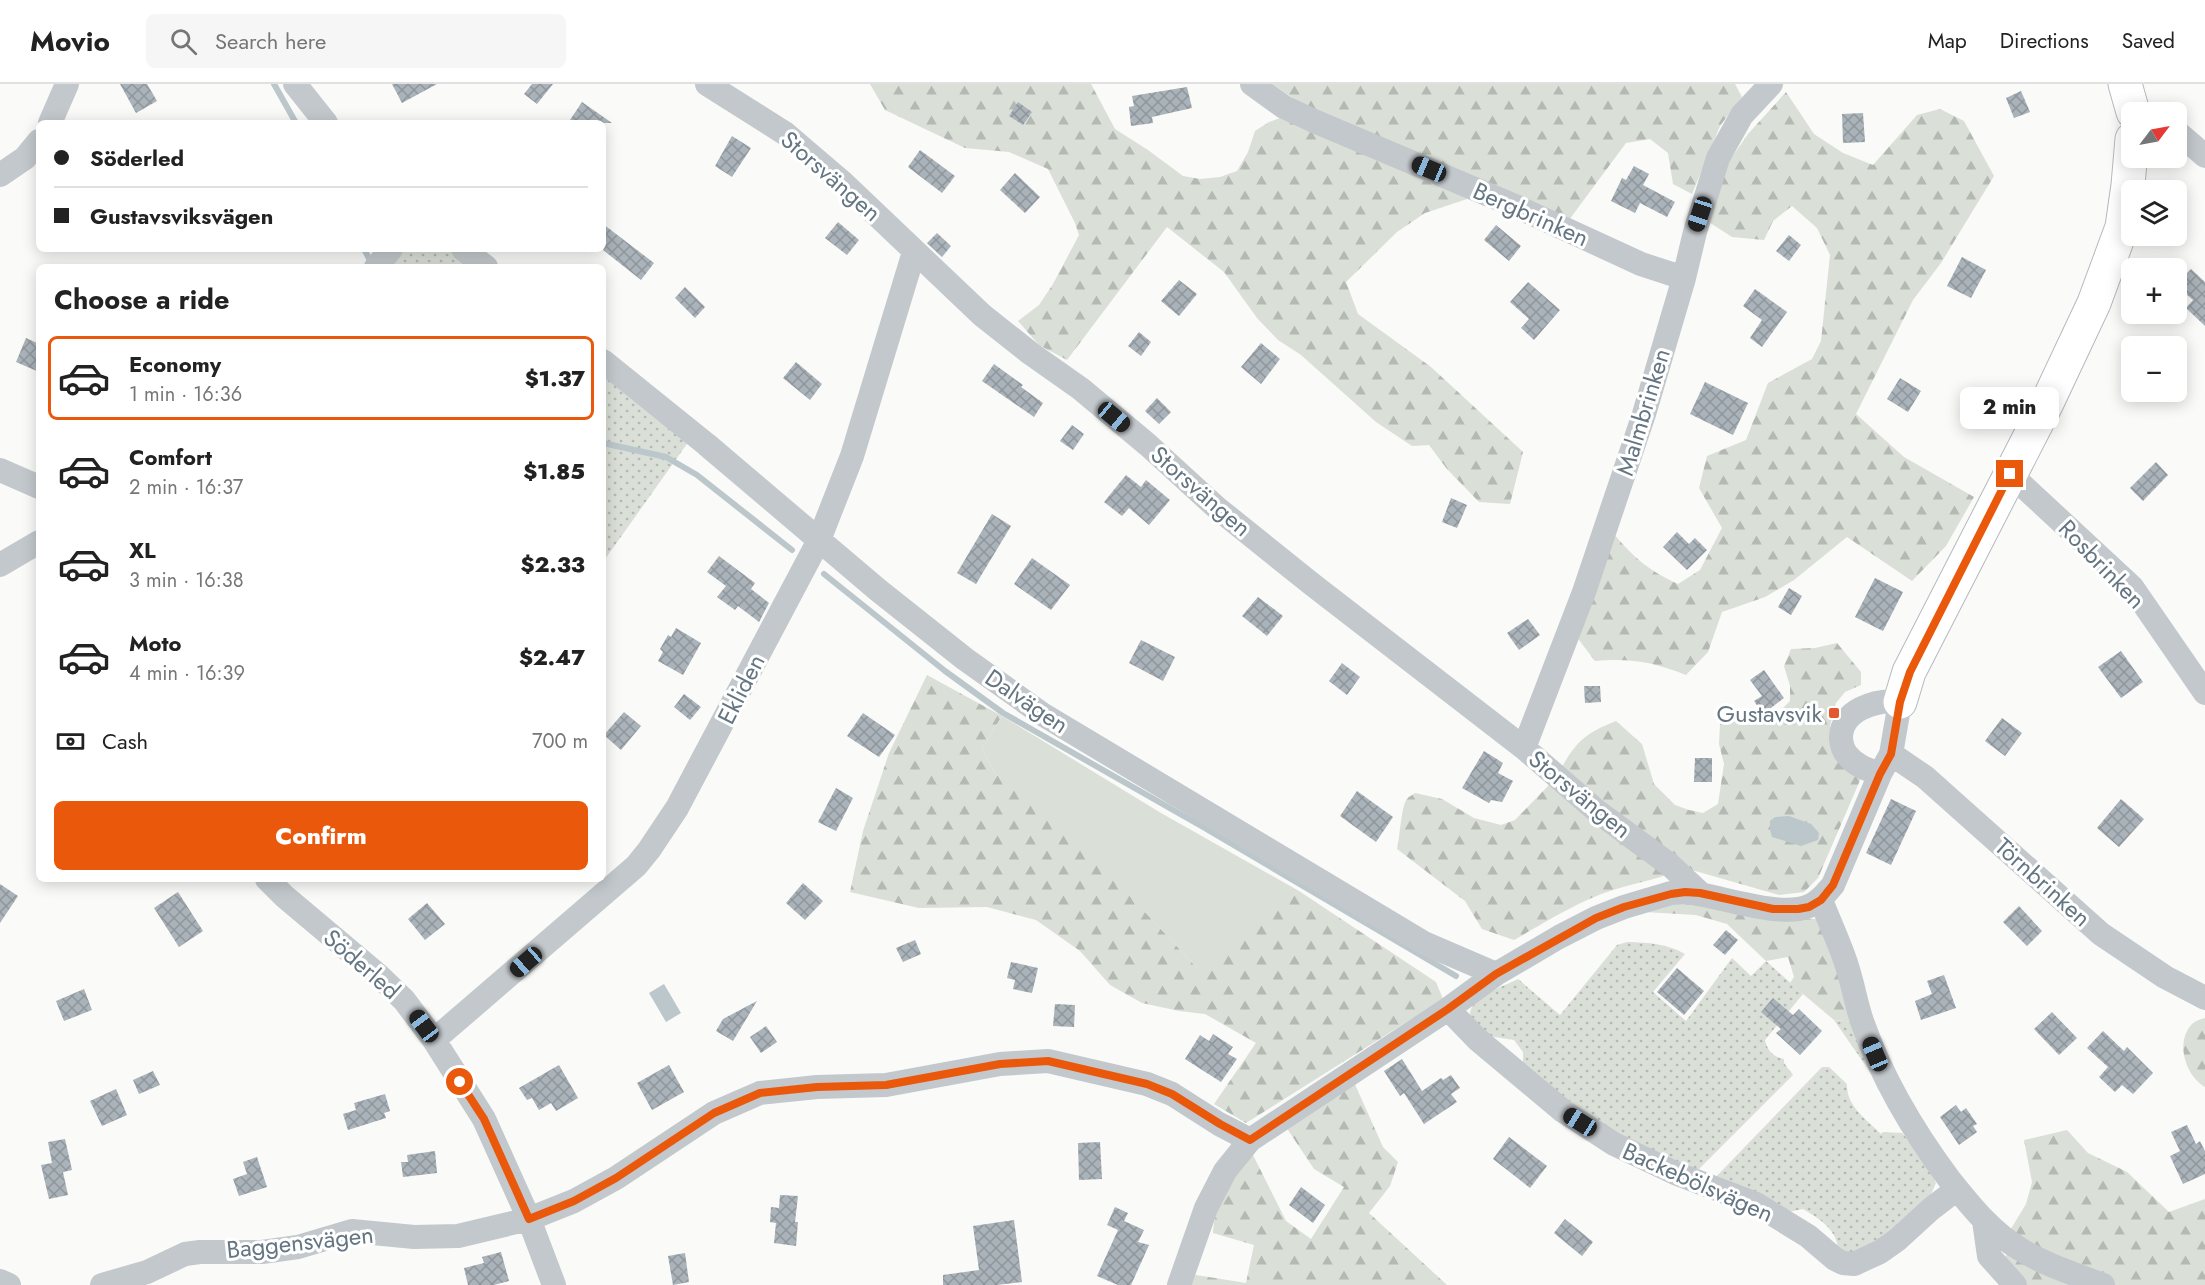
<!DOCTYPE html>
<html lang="en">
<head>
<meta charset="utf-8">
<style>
	body { margin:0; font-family:Jost,sans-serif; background:#f6f6f6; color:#222; height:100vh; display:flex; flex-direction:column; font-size:22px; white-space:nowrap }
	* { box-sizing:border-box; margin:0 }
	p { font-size:20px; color:#767676 }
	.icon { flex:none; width:33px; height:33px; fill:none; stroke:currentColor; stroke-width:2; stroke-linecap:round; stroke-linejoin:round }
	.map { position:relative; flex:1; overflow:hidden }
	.side { position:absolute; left:36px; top:180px; width:570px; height:618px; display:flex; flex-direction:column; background:#fff; border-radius:9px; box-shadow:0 3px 15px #0003 }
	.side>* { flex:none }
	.banner { position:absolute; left:36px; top:36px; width:570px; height:132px; border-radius:9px; box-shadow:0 3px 15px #0003; display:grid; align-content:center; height:132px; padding:0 18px; background:#fff }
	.needle { width:39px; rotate:58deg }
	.controls { position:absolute; left:2121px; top:18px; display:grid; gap:12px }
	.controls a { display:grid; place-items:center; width:66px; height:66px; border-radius:9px; background:#fff; box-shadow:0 3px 15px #0003; font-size:30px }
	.end { position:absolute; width:27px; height:27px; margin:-14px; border:8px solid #ea580c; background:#fff; box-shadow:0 0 0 3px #fff }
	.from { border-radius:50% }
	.bubble { position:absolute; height:42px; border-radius:9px; background:#fff; box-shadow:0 3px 15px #0003; font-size:20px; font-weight:800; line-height:42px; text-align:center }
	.car { position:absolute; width:18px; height:36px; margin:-18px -9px; border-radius:8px; box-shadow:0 0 4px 2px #0007; background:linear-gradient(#222 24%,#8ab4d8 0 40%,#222 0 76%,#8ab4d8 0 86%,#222 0) }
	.banner b { display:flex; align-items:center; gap:21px; height:57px; font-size:22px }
	.banner b+b { border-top:2px solid #e0e0e0 }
	.banner i { width:15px; height:15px; background:#222 }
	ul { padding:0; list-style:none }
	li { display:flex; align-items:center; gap:18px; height:84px; margin:0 12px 9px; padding:0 6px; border:3px solid transparent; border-radius:9px }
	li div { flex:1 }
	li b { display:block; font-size:22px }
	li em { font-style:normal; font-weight:800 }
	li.current { border-color:#ea580c }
	li>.icon { width:54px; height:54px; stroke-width:1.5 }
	h2 { padding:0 18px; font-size:27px; line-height:72px }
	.pay { display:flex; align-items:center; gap:15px; height:66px; padding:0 18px; font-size:22px }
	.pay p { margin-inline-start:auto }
	.cta { display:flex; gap:12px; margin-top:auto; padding:12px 18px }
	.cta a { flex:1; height:69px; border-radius:9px; background:#ea580c; color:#fff; font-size:24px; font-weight:800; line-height:69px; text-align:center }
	header { display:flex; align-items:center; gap:36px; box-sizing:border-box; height:84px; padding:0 30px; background:#fff; border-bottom:2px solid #e0e0e0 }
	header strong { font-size:28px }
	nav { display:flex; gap:33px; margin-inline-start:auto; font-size:21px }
	.search { width:420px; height:54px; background:#f6f6f6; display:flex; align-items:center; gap:15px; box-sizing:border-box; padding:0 21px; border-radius:9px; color:#767676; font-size:22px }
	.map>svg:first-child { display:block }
</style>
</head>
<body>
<header>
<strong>Movio</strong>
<div class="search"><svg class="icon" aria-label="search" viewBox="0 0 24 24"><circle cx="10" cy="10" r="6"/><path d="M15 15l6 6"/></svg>Search here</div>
<nav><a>Map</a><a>Directions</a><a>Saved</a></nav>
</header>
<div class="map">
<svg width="2205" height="1201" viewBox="0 0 2205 1201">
	<defs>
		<pattern id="grass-dots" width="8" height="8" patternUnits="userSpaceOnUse" patternTransform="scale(1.5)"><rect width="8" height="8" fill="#dadfd7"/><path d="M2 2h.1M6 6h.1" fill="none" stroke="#b4b9b4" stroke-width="1.8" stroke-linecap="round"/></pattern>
		<pattern id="forest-firs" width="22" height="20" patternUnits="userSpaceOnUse" patternTransform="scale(1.5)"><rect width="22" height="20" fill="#dadfd7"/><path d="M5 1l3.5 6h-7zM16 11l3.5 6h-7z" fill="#b4b9b4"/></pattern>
		<pattern id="building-cross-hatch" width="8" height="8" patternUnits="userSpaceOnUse" patternTransform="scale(1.5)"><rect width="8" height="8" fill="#aab3b9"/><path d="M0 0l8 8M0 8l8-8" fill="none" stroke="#8e969c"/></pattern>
	</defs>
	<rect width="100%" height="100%" fill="#fafaf8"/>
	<!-- grass -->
	<path fill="url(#grass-dots)" d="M402,165H454L476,183H387Z
		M603,287L689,357L603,478Z
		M1627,858C1649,859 1666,859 1685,870L1653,908L1686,937L1732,874L1751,892L1766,877L1803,910L1765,956C1767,966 1773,973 1784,975V979L1793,991L1696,1088C1675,1078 1653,1069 1632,1058C1592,1037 1557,1009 1523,979V968L1514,956L1488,952L1470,931C1470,912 1503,903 1518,895L1560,931L1617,861Z
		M1834,936L1856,938L1877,998Z
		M1822,983H1829L1847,1000C1846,1022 1866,1035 1881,1050L1883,1048L1902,1049L1921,1069L1936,1099L1928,1117L1862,1171L1838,1168C1839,1147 1820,1135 1803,1125L1788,1128L1712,1097Z"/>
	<!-- forest -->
	<path fill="url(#forest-firs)" d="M870,0H1091L1115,45L1148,66L1183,92L1200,95L1220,93L1237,87L1248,68L1255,47L1269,38L1288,31L1294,15L1273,0H1735L1742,13L1720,42L1692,110L1673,100L1668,69L1650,55L1626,59L1569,136L1470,114L1425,129L1397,148L1346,198L1358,230L1431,283L1523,368L1510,420L1479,418L1447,385L1429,361L1412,362L1376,338L1301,271L1278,256L1257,234L1224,188L1167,143L1067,276L1039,261L1018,237L1039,221L1053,200L1079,151L1075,139L1048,85L1009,68L965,64L885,26Z
		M1786,8L1814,50L1843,69L1873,81L1917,31L1940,25L1964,37L1994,92L1941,179L1913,216L1856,330L1904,373L1974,413L1946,462L1912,497L1847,453L1794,496L1765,513L1722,528L1708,568L1686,591C1652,578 1632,574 1595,577L1576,552L1613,449C1634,474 1648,486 1678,500L1700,486L1722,444L1699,404L1707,372L1746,356L1768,299L1812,275L1821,257L1830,171L1817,144L1792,122L1773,137L1764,156L1732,153L1704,135L1723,86L1748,50Z
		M1837,559L1861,588V601L1845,608L1836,619L1830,642L1834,660L1861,694L1818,794L1804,808L1779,811L1692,786L1617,729L1562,683C1577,656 1588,648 1616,637L1642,660L1654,700L1675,721L1689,726L1703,729L1718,720L1724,680L1719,660L1720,639L1735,634L1750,641L1767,640L1790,617V602L1784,582L1791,565L1815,564Z
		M927,591L1002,632L982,665L996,691L1029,703L1198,885L1271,831L1299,807L1436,898L1443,915L1246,1039L1214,1020L1256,959L1205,930L1179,927L1142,919L1110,901L1080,867L1036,836L987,823L919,824L850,808L863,747L889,669Z
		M1549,701L1667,791C1649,797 1631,800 1613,806C1578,817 1546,838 1514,856L1482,845L1465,817L1397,765C1400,754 1401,722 1407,715C1409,712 1413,711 1415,709L1442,715L1474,734L1501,741L1515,736Z
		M1682,818L1793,834L1819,835L1856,938L1834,936L1790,899L1794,893L1788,873L1766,877L1727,840L1696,831L1644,828Z
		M2205,934V1003C2185,991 2175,958 2192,940C2195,937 2201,935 2205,934Z
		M1353,996L1383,1063L1398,1078L1390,1102L1369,1129L1447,1201H1187L1190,1190L1246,1199L1254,1161L1213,1149C1215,1117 1234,1093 1251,1067L1286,1137L1311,1155L1344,1103L1314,1085L1284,1040Z
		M2067,1046L2088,1069L2127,1088L2169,1128L2205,1115V1201H2021L2005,1179L2009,1148L2026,1120L2032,1098L2024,1056Z"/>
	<!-- green -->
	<path fill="#dadfd7" d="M1002,632L1161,729L1299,807L1220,877L1198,885L1029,704L996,691L982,665Z"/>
	<!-- water -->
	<path fill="#bbc7cb" d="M1789,732L1811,740L1819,749L1818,756L1801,762L1772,753L1770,746V737L1775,733Z
		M664,900L681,929L666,938L649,909Z"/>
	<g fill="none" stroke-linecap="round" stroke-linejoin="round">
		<!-- stream -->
		<path stroke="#bbc7cb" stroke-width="6" d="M274,0L296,39
			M364,165L372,180
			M603,359L666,373L697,391L792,466
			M824,490L945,587L1003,629L1203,743L1456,892"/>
	</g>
	<!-- building -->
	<path fill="url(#building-cross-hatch)" d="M120,0H147L157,17L136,29Z
		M392,0H437L402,19Z
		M532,0H553L537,20L524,10Z
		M1187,3L1192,24L1152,33L1153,39L1131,42L1129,23L1134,22L1132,12Z
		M2021,7L2030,28L2014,34L2006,14Z
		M582,18L612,39H568Z
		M1018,18L1032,28L1023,41L1009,32Z
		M1863,29L1865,58L1843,59L1842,30Z
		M732,52L751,64L732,93L715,82Z
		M920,66L955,92L942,109L908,83Z
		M1634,82L1649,90L1643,101L1675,118L1667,133L1640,119L1635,129L1611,117L1622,94L1626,96Z
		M1015,89L1040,113L1025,129L1000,106Z
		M838,138L859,156L847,171L825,154Z
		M603,140L654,179L641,196L603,166Z
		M1496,141L1521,162L1509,177L1484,156Z
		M937,149L951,162L942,173L927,159Z
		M1789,151L1801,161L1789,177L1776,167Z
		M1962,173L1986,186L1971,214L1947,202Z
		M2191,185L2205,198V242L2186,224L2193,216L2176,201Z
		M1179,196L1197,210L1179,232L1161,217Z
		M1528,198L1560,226L1534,256L1521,244L1529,235L1510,218Z
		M685,203L705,223L695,234L675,214Z
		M1755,205L1787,228L1762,263L1750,254L1762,236L1743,222Z
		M1139,248L1151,258L1141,272L1128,262Z
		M26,254L39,260V288L16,278Z
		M1261,259L1280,275L1261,300L1241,283Z
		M796,278L822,300L810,316L783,294Z
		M994,280L1023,301L1021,303L1043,319L1034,333L982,297Z
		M1900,294L1921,307L1908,328L1887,315Z
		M1705,298L1748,319L1733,351L1690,330Z
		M1157,314L1171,328L1159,340L1145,327Z
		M1072,341L1084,350L1073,366L1060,357Z
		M2156,378L2168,391L2143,417L2130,404Z
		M1126,391L1141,403L1146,396L1170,416L1149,441L1129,424L1122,432L1104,418Z
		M1451,414L1467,421L1457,444L1442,438Z
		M992,430L1011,442L976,500L957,489Z
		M1677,448L1689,460L1695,454L1707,466L1687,486L1663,463Z
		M719,472L755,499L751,505L769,519L759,538L738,522L735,526L717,513L726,502L707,488Z
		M1032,474L1070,501L1051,526L1014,500Z
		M1875,494L1903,508L1883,547L1855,533Z
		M1789,504L1802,512L1791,531L1778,523Z
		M1258,513L1283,532L1267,552L1242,532Z
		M1528,535L1540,551L1519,566L1507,549Z
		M676,544L701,559L683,591L658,577L663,568L660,565L668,551L671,553Z
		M1141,556L1175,573L1163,597L1129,579Z
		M2121,567L2143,598L2121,614L2098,583Z
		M1342,579L1360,593L1347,611L1329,597Z
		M1764,586L1784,614L1763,630L1754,617L1762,612L1750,596Z
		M1584,602H1600L1601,618L1585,619Z
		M684,610L701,623L690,636L674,623Z
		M624,628L641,642L621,666L604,651Z
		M863,629L895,651L879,673L847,652Z
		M2002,634L2022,649L2005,672L1985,657Z
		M1484,667L1503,679L1498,689L1513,697L1502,718L1491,716L1489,719L1462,704Z
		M1695,674H1712V698H1694Z
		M836,704L853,714L836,747L818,738Z
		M1357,707L1393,733L1376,758L1340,732Z
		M1891,715L1916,727L1891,781L1866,769Z
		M2121,715L2144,735L2119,763L2097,744Z
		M803,799L823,817L805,836L786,819Z
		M0,800L18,812L0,839Z
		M178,808L203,847L179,863L154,824Z
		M427,819L445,840L425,856L408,835Z
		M2019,822L2042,847L2027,862L2003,838Z
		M1726,846L1738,856L1725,871L1713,861Z
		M915,856L921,870L903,878L896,864Z
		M1011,878L1038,884L1032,909L1013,905L1015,896L1007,894Z
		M1677,884L1704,907L1684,931L1657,908Z
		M1944,891L1956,924L1921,936L1915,917L1932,910L1927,897Z
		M84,905L92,926L64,937L56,917Z
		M1773,914L1793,931L1799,925L1822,947L1800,971L1776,949L1781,945L1761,928Z
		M757,917L733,957L716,947L723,935Z
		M1055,920L1075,921L1074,943L1053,942Z
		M2052,928L2077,954L2059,971L2034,945Z
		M766,942L777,958L761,969L750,953Z
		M2103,947L2124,967L2127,963L2153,989L2133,1010L2122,1001L2115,1008L2099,993L2108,983L2087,964Z
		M1213,950L1233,963L1228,970L1237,975L1221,998L1185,975L1200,951L1209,957Z
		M1402,975L1422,1007L1441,994L1443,996L1451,991L1460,1004L1451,1010L1457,1018L1424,1040L1404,1009L1400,1012L1384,987Z
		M559,981L578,1014L556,1027L551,1019L539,1026L532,1014L527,1016L519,1004Z
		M669,981L684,1008L652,1026L637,999Z
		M153,987L160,1001L139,1010L133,996Z
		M116,1005L127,1031L102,1042L90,1017Z
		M385,1010L390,1027L384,1029L386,1034L348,1046L343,1030L356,1026L354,1019Z
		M1956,1021L1961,1028L1966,1024L1977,1040L1973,1042L1977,1048L1959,1061L1940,1033Z
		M2187,1041L2196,1060L2200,1057L2205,1067V1090L2183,1100L2170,1072L2180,1067L2171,1048Z
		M1509,1053L1547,1082L1530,1104L1493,1075Z
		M65,1055L72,1086L63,1088L68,1111L49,1115L41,1081L52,1079L48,1058Z
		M1100,1058L1102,1095L1079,1096L1078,1059Z
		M435,1067L437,1089L403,1093L401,1078H408L407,1071Z
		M257,1073L267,1103L239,1112L233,1095L247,1090L243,1078Z
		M1301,1103L1325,1121L1313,1139L1289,1121Z
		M780,1111L798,1112L795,1138H798L796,1162L774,1159L776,1139L770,1138L771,1123L779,1124Z
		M1115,1123L1128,1129L1124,1137L1144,1146L1138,1158L1149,1161L1131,1201H1118L1097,1192L1118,1146L1107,1141Z
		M1565,1135L1593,1158L1582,1172L1554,1149Z
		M1014,1136L1022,1198L997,1201H943V1191L979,1186L973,1142Z
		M501,1168L509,1197L494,1201H468L464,1184L484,1179L482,1173Z
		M685,1169L689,1198L673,1201L668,1172Z"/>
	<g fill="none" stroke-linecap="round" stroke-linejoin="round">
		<defs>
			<path id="secondary" d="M2125,0L2133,28
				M1900,618L1909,588L2046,321L2094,219L2122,143L2128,101L2132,55"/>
		</defs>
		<!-- secondary casing -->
		<use href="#secondary" stroke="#b3babf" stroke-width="35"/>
		<!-- street -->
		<path stroke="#c3c8cc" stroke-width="24" d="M295,0L326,39
			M707,0L786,50L841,97L982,231L1030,269L1081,305L1148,361L1217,424L1313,501L1524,664L1598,728L1670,781L1700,809
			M1252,0L1284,23L1314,37L1515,122L1641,180L1684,194
			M50,39L67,0
			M2176,47L2205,72
			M0,91L25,74L39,57
			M463,165L486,183
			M376,183L391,165
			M603,277L706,360L878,506L965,575L1042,630L1424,859L1496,890
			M0,386L39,403
			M2010,390L2132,503L2205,609
			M0,481L39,458
			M1524,664L1584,508L1644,330L1684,194L1695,148L1718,74L1742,31L1771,0
			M1891,670L1925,693L2101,850L2165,893L2205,914
			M267,795L284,812L378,891L404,916L434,956L484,1035L529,1135L554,1201
			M1821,816C1829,837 1839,858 1846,879C1853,899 1856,921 1863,940C1883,996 1914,1048 1949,1095C1970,1121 1991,1148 2020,1165C2045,1181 2075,1190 2103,1201
			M1448,925L1477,955L1563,1027L1614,1060L1675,1089L1756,1120L1808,1152L1835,1175L1843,1179L1854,1180L1880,1168L1897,1156L1931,1125L1957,1105
			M434,956L636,782L649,766L677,724L819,456L852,372L914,168
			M1984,1137L1989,1172L2015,1201
			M0,1197L9,1201
			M102,1201L147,1188L185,1170L200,1168H262L298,1163L352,1147L414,1153L458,1152L529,1135L574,1117L616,1094L714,1029L760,1009L817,1003L886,1001L1000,980L1048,977L1147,1000L1172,1010L1219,1040L1250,1056L1448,925L1496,890L1559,853L1596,834L1624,823L1671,809L1685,808C1718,811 1780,835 1809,822C1820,818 1826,809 1833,801L1880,690L1891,670L1900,618C1876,615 1840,626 1841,655C1842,662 1843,667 1848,672C1856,682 1869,686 1880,690
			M1179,1201L1206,1124L1225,1087L1250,1056"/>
		<!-- secondary -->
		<use href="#secondary" stroke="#fff" stroke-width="33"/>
	</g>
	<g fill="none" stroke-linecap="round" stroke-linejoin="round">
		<!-- route -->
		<path stroke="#ea580c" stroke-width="8" d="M460,998L484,1035L529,1135L574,1117L616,1094L714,1029L760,1009L817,1003L886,1001L1000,980L1048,977L1147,1000L1172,1010L1220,1040L1250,1056L1448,925L1496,890L1596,834L1624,823L1671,810L1685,808L1700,809L1773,825H1798L1809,823L1821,816L1833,801L1880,690L1891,670L1900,618L1910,588L2010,390"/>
	</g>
	<!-- markers -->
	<rect fill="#e4572e" stroke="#fff" stroke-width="2" x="1828" y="623" width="12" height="12" rx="3"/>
	<g text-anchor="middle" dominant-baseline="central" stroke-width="6" stroke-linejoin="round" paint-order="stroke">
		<!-- street labels -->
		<g font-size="24" fill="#657683" stroke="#fff">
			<text transform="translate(831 92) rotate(41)">Storsvängen</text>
			<text transform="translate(1531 130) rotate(24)">Bergbrinken</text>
			<text transform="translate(1643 328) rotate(-73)">Malmbrinken</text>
			<text transform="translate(1201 407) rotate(41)">Storsvängen</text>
			<text transform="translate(2102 480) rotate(46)">Rosbrinken</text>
			<text transform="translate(741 605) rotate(-63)">Ekliden</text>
			<text transform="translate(1027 617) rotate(34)">Dalvägen</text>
			<text transform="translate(1580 710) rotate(39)">Storsvängen</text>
			<text transform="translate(2043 798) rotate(42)">Törnbrinken</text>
			<text transform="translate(362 880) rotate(41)">Söderled</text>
			<text transform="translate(1698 1098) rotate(24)">Backebölsvägen</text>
			<text transform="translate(300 1158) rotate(-6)">Baggensvägen</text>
		</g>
		<!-- poi labels -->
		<g font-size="24" fill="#657683" stroke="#fff" text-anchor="end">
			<text x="1822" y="629">Gustavsvik</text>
		</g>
	</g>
</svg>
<div class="controls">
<a><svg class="needle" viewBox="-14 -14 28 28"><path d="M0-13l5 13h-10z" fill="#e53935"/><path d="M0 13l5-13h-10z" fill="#767676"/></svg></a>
<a><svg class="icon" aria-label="layers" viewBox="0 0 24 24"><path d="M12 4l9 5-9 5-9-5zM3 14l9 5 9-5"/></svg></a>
<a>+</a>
<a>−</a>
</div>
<i class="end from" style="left:460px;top:998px"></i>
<i class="end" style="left:2010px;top:390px"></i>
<div class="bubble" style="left:1960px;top:303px;width:99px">2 min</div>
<i class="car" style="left:1429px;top:85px;rotate:293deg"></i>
<i class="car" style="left:1700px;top:130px;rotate:198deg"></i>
<i class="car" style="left:1114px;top:333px;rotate:130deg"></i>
<i class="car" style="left:526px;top:878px;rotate:229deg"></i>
<i class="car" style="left:424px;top:942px;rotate:323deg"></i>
<i class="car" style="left:1875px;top:970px;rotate:337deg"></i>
<i class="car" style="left:1580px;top:1038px;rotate:302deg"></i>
<div class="banner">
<b><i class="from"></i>Söderled</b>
<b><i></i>Gustavsviksvägen</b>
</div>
<section class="side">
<h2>Choose a ride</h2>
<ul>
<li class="current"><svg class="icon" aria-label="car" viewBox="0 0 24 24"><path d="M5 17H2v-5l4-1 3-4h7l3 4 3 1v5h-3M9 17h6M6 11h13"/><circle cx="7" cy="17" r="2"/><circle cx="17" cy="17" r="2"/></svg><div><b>Economy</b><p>1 min · 16:36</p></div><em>$1.37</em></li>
<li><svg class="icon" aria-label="car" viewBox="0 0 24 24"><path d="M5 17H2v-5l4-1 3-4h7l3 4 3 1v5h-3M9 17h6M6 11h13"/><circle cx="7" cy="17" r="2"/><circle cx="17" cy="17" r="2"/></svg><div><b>Comfort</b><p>2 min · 16:37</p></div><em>$1.85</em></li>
<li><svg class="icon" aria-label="car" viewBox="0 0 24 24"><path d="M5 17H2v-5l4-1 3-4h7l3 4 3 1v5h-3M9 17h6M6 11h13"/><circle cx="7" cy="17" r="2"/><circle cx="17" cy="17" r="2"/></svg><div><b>XL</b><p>3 min · 16:38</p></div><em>$2.33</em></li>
<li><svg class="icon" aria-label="car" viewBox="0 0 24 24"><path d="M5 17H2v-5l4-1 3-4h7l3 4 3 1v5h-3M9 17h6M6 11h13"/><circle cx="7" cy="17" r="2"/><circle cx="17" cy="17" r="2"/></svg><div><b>Moto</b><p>4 min · 16:39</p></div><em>$2.47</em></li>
</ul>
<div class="pay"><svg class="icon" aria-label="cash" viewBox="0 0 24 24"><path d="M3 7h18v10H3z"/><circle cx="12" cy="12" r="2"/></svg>Cash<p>700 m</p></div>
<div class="cta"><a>Confirm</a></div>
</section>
</div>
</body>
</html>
